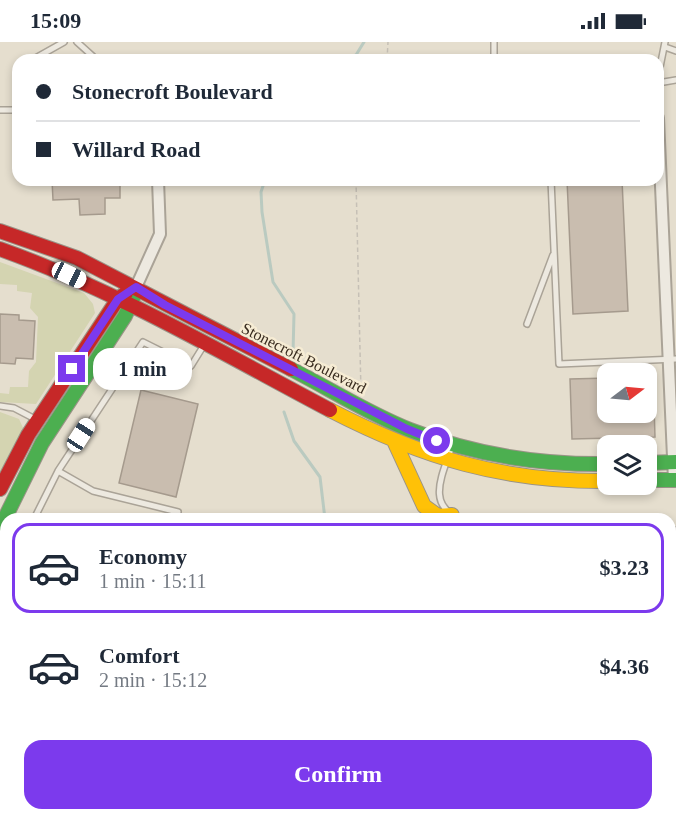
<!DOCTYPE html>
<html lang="en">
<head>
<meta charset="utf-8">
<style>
	body { margin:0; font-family:Georgia,serif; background:#f6f6f7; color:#1f2937; height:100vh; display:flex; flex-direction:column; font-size:22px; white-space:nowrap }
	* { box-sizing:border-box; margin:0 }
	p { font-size:20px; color:#747a83 }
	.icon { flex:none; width:33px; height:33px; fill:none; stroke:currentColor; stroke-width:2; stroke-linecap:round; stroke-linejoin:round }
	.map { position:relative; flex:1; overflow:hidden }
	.drawer { position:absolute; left:0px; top:471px; width:676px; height:308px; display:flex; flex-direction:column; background:#fff; border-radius:18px 18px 0 0; box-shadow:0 3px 9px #0003 }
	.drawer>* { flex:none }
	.guide { position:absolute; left:12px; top:12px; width:652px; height:132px; border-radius:18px; box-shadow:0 3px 9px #0003; display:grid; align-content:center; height:132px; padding:0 24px; background:#fff }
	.needle { width:39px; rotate:74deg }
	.fabs { position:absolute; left:597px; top:321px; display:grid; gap:12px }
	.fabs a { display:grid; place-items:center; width:60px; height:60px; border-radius:12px; background:#fff; box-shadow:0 3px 9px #0003; font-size:30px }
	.end { position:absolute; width:27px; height:27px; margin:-14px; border:8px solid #7c3aed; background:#fff; box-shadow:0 0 0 3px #fff }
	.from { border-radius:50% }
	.bubble { position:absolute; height:42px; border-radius:18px; background:#fff; box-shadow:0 3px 9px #0003; font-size:20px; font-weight:600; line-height:42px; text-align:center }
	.car { position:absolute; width:18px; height:36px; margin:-18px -9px; border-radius:8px; box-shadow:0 0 4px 2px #0007; background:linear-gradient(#fff 24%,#345 0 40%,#fff 0 76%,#345 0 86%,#fff 0) }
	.guide b { display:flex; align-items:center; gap:21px; height:57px; font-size:22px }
	.guide b+b { border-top:2px solid #e0e1e3 }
	.guide i { width:15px; height:15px; background:#1f2937 }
	ul { padding:10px 0 0; list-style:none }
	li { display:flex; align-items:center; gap:18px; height:90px; margin:0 12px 9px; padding:0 12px; border:3px solid transparent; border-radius:18px }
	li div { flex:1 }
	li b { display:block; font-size:22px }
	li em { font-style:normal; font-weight:600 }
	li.on { border-color:#7c3aed }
	li>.icon { width:54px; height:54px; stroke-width:1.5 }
	.action { display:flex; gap:12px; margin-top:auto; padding:12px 24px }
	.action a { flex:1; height:69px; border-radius:18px; background:#7c3aed; color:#fff; font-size:24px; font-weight:600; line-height:69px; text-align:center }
	.status { display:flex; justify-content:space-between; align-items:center; height:42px; padding:0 30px; background:#fff; direction:ltr }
	.status svg { height:16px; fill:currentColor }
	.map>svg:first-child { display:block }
</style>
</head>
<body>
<div class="status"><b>15:09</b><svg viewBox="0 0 49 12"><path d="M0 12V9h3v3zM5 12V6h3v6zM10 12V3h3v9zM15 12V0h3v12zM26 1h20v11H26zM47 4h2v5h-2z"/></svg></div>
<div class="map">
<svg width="676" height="778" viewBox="0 0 676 778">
	<rect width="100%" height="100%" fill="#e5dece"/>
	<!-- green -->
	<path fill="#d4d4b1" d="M0,220L84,251L93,262L95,271L36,362L0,360V351L9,352L10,345H28L29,329L36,320L38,275L30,266L32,251L17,249V243L0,242Z
		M0,370L19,377L24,388L0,430Z"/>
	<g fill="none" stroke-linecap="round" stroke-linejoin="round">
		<!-- stream -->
		<path stroke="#bacac0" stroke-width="3" d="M341,18L356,13L364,0
			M265,138L261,150L262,170L273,240L294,272L293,311
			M284,370L294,399L320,435L325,477
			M357,778L358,772"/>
	</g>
	<!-- building -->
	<path fill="#c9bdaf" stroke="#a59a8d" stroke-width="1.5" d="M52,138H120V156H105V172L80,173L79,157L53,158Z
		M567,138H622L628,269L573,272Z
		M0,272L19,273V278L35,279L33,317L16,316L15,322L0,321Z
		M646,329H653L655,395L572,397L570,337L608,336V370H646Z
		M141,348L198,362L176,455L119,441Z"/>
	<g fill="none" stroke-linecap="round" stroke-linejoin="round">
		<defs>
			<path id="lane" d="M77,0L97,18
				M494,0V18
				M665,5L676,9
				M32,18L64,0
				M658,35L665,0
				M658,41L676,38
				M0,68H18
				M551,138L559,322L676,317
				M527,282L553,213
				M0,364L14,366L37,378
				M452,404C443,432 424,465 463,477
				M58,429L93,449L178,470
				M34,477L58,429L143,300L191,324L204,303
				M670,488H676
				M0,555H6
				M0,693H6
				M670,755L676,753
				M0,763L6,754
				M265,772V778"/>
			<path id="street" d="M658,76L674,438
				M136,245L160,192L158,138"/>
			<path id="fast" d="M291,327C330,347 369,372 410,388C474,413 540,423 608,422
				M646,421L676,420
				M646,438H676
				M0,486L42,401L125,274L133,256"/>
			<path id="slow" d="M330,368C423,416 503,440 608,439
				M395,401L424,464L438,474L452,473"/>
			<path id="jam" d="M0,189L77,216L291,327
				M0,207C115,248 222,311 330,368
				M0,447L28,393L118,257L126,251"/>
		</defs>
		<!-- lane casing -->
		<use href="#lane" stroke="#aaa397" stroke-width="8"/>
		<!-- street casing -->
		<use href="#street" stroke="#aaa397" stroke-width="14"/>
		<!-- fast casing -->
		<use href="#fast" stroke="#9a9387" stroke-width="16"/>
		<!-- slow casing -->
		<use href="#slow" stroke="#9a9387" stroke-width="16"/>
		<!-- jam casing -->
		<use href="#jam" stroke="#9a9387" stroke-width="16"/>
		<!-- path -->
		<path stroke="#c6c0b6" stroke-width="1.5" stroke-dasharray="4.5 3" stroke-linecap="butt" d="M387,18L388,0
			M356,138L361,350
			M429,778L430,772"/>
		<!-- lane -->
		<use href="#lane" stroke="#ede9e0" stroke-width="5"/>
		<!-- street -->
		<use href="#street" stroke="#ede9e0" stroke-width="10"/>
		<!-- fast -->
		<use href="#fast" stroke="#4caf50" stroke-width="14"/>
		<!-- slow -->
		<use href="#slow" stroke="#ffc107" stroke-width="14"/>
		<!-- jam -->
		<use href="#jam" stroke="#c62828" stroke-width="14"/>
	</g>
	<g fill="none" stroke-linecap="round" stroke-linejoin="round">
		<!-- route -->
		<path stroke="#7c3aed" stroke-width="8" d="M72,327L118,257L136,245L165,263L407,387L437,399"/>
	</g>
	<g text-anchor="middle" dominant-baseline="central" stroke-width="5" stroke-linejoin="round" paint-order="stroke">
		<!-- street labels -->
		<g font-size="16" fill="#392c1f" stroke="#f6ecd4">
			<text transform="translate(304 316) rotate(27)">Stonecroft Boulevard</text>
		</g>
	</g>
</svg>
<div class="fabs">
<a><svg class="needle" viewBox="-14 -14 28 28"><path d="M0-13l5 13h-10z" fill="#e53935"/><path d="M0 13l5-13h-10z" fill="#747a83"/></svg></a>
<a><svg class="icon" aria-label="layers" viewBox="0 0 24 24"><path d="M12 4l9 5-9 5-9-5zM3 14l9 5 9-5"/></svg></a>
</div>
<i class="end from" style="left:437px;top:399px"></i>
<i class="end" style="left:72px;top:327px"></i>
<div class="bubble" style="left:93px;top:306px;width:99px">1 min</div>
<i class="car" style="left:69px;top:233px;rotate:115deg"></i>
<i class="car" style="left:81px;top:393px;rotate:33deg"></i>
<div class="guide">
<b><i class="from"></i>Stonecroft Boulevard</b>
<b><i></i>Willard Road</b>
</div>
<section class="drawer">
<ul>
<li class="on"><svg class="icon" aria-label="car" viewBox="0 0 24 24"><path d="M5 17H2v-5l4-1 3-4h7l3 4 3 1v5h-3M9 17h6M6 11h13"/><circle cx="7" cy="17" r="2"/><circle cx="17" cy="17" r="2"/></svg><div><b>Economy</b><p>1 min · 15:11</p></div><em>$3.23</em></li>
<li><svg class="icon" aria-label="car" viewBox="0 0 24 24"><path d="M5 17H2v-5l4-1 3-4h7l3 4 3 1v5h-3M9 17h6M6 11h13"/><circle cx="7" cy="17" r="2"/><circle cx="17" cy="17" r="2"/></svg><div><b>Comfort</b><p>2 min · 15:12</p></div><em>$4.36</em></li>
</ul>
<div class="action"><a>Confirm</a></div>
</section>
</div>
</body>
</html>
